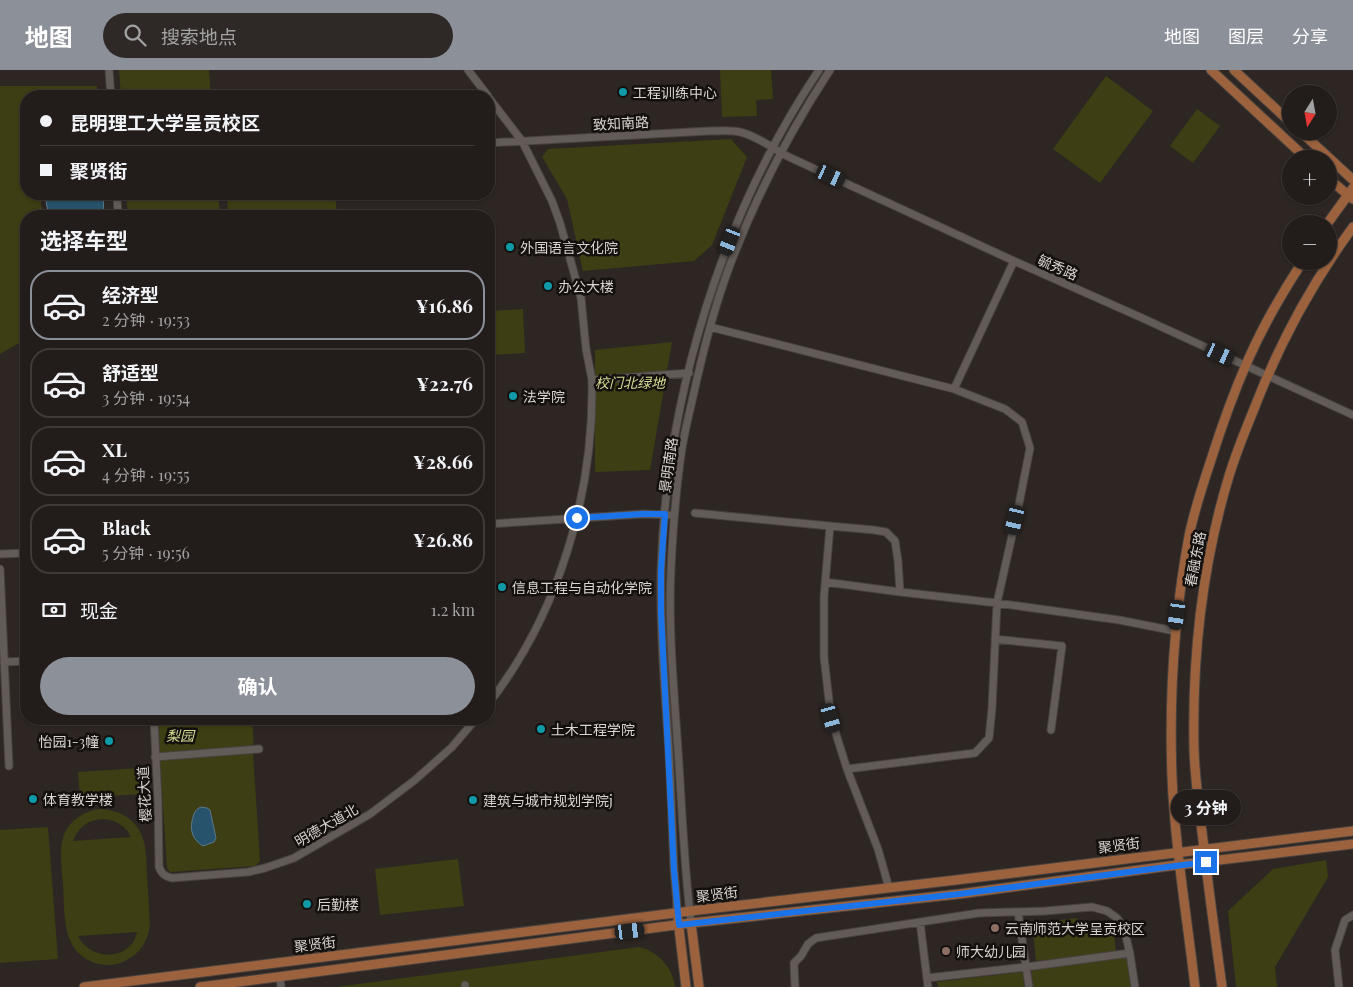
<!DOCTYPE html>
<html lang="zh">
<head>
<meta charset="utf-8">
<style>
	body { margin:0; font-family:"Playfair Display","Noto Sans SC",serif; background:#2e2927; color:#f1f3f6; height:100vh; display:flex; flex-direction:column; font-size:19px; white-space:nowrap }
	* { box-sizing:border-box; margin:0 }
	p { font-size:16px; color:#a2a1a2 }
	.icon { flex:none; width:28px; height:28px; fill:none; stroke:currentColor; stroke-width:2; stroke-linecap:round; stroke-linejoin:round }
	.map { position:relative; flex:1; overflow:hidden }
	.side { position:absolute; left:20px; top:140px; width:475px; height:515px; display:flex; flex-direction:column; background:#221c1a; border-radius:20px; box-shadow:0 1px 4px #0004,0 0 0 1px #3f3a39 }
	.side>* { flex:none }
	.guide { position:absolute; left:20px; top:20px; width:475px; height:110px; border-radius:20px; box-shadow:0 1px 4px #0004,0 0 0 1px #3f3a39; display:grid; align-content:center; height:110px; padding:0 20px; background:#221c1a }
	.needle { width:32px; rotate:191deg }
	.buttons { position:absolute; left:1282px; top:15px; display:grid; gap:10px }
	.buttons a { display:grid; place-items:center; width:55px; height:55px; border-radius:50%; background:#221c1a; box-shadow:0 1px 4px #0004,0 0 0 1px #3f3a39; font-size:25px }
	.end { position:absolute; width:22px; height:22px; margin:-11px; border:6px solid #1a73e8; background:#fff; box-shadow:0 0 0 2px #fff }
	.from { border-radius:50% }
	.bubble { position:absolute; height:35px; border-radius:18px; background:#221c1a; box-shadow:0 1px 4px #0004,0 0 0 1px #3f3a39; font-size:16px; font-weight:700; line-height:35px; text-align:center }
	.car { position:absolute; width:15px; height:30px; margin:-15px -8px; border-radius:6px; box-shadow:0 0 4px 1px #0007; background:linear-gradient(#222 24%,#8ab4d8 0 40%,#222 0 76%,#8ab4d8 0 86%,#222 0) }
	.guide b { display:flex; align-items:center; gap:18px; height:48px; font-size:19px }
	.guide b+b { border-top:1px solid #3f3a39 }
	.guide i { width:12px; height:12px; background:#f1f3f6 }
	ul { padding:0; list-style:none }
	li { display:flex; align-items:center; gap:15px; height:70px; margin:0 10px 8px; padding:0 10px; border:2px solid #3f3a39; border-radius:20px }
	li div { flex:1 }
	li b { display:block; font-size:19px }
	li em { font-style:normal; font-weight:700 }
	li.selected { border-color:#8c9099 }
	li>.icon { width:45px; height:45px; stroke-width:1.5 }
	h2 { padding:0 20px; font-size:22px; line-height:60px }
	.pay { display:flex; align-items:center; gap:12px; height:55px; padding:0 20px; font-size:19px }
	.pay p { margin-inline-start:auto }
	.button { display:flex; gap:10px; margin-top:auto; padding:10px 20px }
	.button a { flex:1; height:58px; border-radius:30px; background:#8c9099; color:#fff; font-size:20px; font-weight:700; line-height:58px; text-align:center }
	header { display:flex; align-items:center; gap:30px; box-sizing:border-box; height:70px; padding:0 25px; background:#8c9099; color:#fff }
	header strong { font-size:24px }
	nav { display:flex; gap:28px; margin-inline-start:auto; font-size:18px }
	.search { width:350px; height:45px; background:#2e2927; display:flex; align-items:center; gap:12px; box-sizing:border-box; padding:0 18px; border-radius:28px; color:#a2a1a2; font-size:19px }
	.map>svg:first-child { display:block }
</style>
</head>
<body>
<header>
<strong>地图</strong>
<div class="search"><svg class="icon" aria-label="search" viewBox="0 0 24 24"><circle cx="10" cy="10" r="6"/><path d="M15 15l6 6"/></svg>搜索地点</div>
<nav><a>地图</a><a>图层</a><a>分享</a></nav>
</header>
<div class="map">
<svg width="1353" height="917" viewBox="0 0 1353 917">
	<rect width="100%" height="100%" fill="#2d2623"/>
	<!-- green -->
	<path fill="#3d3e13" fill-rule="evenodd" d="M119,0H209L211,26H121Z
		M720,0H771L773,29L756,30L757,46L722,47Z
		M1106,6L1153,41L1100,113L1053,79Z
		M0,16H97V26H26V124H41V136L46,146H26V265L19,273L0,284Z
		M1197,39L1220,56L1193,93L1170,76Z
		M731,69L747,87L712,175L694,191L583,201L567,129L542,87L548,79Z
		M126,124H218L220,146H128Z
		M227,124H335L337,146H228Z
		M523,239L525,283L489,285V241Z
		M672,272L650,400L595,402V280Z
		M158,649H252L254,677L160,683Z
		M253,682L260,791L255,796L170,802L167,798L160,688Z
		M141,698L143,724L80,728L78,702Z
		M98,739C119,739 137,749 143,769C147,780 146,793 147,804C148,821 149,838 150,855C148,871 140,884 125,891C115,896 103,896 92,892C61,879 65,843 63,815C62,798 58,778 65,762C72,749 84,742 98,739ZM104,749C116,750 126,756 131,767L73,771C78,757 89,749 104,749ZM137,862C131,891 91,892 78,866Z
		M48,757L58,889L0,893V760Z
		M458,789L464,836L380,845L375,799Z
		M1326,790L1328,807L1275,897L1277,917H1236L1228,841L1273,799Z
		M1077,848L1078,856L1113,852L1116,882L1036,891L1032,853Z
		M639,877C658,881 673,898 675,917H336Z
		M1127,886L1131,917H1033L1031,897Z
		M1023,902L1024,917H938L937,912Z"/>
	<!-- water -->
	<path fill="#28536c" stroke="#5d7a8a" d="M49,124H103L104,146H51C47,139 44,131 49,124Z
		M201,737L207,738L210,740L216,768L214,772L203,776C193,770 190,761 192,751C194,744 194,740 201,737Z"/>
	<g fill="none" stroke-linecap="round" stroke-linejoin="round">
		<defs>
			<path id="minor" d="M109,0L111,26
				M468,0L488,26
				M489,28L522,71L552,131L560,153L581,228L586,279L592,310
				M489,73L709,61C719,61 730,60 740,62C758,66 773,79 789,87L1014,191L1140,247L1353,345
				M117,124L118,146
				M710,257L954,319L1005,339L1022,352L1030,378L1019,434L997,533L992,638L989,668L975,683L847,699
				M954,319L1014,191
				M695,443L830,456
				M489,454L643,444L669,445
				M0,484L26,483
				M0,499L9,696
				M825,512L900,522L997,533L1119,550L1175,561
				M995,569L1062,576L1051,660
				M4,592L26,591
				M489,633C559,543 594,424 592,310L689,303
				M154,649L158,730L159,797C162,804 164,806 172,808L248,802L265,798L294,788L370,744L415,710L452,677L476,649
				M155,687L259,679
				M889,818L878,779L847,699L831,648L824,587V527L830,456L874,460L886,462L895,471L898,491L900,522
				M1018,842L1029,917
				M677,843C677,828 675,814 674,799C672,755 671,711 668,667C664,612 660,556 661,501C666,327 722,144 819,0
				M920,852L928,917
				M691,853C684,796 682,738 678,680C674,620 668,559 671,498C673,458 676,418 682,378C686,355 692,332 697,309C705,274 714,240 726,206C752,134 788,64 830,0
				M280,907L281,917
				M927,908L1026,897L1130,883
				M465,915V917
				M795,917L794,893L801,886L808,874L816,868L979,843L1045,841L1092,837L1107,841L1117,848L1124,858L1130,884L1135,917
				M1339,917L1335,880L1345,850L1353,845"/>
			<path id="major" d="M1211,0L1307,89
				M1234,0L1291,53
				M1300,61L1353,110
				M1329,109L1353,129
				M1327,154L1353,118
				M678,850L686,917
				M691,853L699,917
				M84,917L699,840L956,810L1353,761
				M200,917L691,853L959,824L1169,796L1353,774
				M1195,917C1187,847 1175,777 1172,707C1169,626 1174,546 1189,466C1194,442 1202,417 1210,393C1221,358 1233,324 1248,290C1263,256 1282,223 1303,191
				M1222,917C1216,871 1209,824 1204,778C1200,745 1195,712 1194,679C1192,587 1202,495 1229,406C1236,383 1245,361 1254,339C1279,274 1312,213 1353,157"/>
		</defs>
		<!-- minor casing -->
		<use href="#minor" stroke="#48423f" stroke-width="9"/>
		<!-- major casing -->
		<use href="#major" stroke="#48423f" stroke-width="11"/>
		<!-- minor -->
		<use href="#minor" stroke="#635b57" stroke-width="7"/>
		<!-- major -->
		<use href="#major" stroke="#9c623d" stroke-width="9"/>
	</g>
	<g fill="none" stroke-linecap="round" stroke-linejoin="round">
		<!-- route -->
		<path stroke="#1a73e8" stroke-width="6" d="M577,448L643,444H665L661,500V542L674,800L679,855L959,824L1206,792"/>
	</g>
	<!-- markers -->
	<g fill="#0f9aa8" stroke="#13100e" stroke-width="2">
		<circle cx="623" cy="22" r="5"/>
		<circle cx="510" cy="177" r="5"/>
		<circle cx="548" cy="216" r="5"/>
		<circle cx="513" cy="326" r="5"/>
		<circle cx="502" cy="517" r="5"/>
		<circle cx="541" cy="659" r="5"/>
		<circle cx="109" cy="671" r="5"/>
		<circle cx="33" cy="729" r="5"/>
		<circle cx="473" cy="730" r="5"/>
		<circle cx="307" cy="834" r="5"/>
	</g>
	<g fill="#8d6e63" stroke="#13100e" stroke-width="2">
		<circle cx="995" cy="858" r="5"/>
		<circle cx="946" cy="881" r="5"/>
	</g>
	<g text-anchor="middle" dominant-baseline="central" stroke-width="5" stroke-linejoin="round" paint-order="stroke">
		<!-- poi labels -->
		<g font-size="14" fill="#d8d4d1" stroke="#13100e" text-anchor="start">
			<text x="633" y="22">工程训练中心</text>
			<text x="520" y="177">外国语言文化院</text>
			<text x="558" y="216">办公大楼</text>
			<text x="523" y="326">法学院</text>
			<text x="512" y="517">信息工程与自动化学院</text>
			<text x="551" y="659">土木工程学院</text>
			<text x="99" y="671" text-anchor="end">怡园1-3幢</text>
			<text x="43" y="729">体育教学楼</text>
			<text x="483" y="730">建筑与城市规划学院j</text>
			<text x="317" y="834">后勤楼</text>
			<text x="1005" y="858">云南师范大学呈贡校区</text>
			<text x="956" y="881">师大幼儿园</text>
		</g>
		<!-- street labels -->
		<g font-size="14" fill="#d8d4d1" stroke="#13100e">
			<text transform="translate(621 53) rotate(-3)">致知南路</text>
			<text transform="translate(1058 197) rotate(24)">毓秀路</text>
			<text transform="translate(668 395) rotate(-82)">景明南路</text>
			<text transform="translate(1195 489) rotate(-79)">春融东路</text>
			<text transform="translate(144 724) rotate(-93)">樱花大道</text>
			<text transform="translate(326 755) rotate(-30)">明德大道北</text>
			<text transform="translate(1119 775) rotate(-7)">聚贤街</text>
			<text transform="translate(717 824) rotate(-7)">聚贤街</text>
			<text transform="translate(315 874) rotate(-7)">聚贤街</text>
		</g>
		<!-- park labels -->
		<g font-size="14" font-style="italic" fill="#d6d991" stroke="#13100e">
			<text x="630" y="312">校门北绿地</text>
			<text x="180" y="665">梨园</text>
		</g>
	</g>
</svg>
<div class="buttons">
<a><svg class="needle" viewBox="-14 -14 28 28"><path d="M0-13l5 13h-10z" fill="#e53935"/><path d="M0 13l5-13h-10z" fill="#a2a1a2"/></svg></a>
<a>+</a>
<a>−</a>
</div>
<i class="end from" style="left:577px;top:448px"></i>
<i class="end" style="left:1206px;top:792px"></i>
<div class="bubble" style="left:1171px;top:720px;width:70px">3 分钟</div>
<i class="car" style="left:831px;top:106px;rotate:115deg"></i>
<i class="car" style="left:730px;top:171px;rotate:202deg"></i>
<i class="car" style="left:1220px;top:284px;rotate:115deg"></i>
<i class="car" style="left:1015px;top:450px;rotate:193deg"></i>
<i class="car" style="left:1177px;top:545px;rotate:188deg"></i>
<i class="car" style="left:831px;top:648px;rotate:164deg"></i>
<i class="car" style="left:630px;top:861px;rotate:83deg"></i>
<div class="guide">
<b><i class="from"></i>昆明理工大学呈贡校区</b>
<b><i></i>聚贤街</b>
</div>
<section class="side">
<h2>选择车型</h2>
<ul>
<li class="selected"><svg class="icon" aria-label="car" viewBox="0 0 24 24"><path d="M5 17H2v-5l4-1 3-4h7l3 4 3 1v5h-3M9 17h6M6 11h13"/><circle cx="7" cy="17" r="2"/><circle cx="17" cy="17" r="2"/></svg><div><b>经济型</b><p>2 分钟 · 19:53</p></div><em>¥16.86</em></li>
<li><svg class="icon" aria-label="car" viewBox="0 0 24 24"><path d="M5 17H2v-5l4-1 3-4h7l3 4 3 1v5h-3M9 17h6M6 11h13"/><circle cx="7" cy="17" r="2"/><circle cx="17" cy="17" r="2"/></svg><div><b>舒适型</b><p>3 分钟 · 19:54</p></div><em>¥22.76</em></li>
<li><svg class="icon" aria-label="car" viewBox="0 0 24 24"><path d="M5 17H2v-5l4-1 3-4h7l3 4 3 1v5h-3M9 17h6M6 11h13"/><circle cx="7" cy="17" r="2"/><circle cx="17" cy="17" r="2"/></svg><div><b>XL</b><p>4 分钟 · 19:55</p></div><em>¥28.66</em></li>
<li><svg class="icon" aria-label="car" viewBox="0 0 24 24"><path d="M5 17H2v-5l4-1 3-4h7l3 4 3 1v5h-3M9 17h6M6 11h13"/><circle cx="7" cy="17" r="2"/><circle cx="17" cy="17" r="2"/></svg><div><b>Black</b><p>5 分钟 · 19:56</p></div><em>¥26.86</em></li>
</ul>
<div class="pay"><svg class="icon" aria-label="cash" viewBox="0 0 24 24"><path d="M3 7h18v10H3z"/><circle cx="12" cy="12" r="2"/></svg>现金<p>1.2 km</p></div>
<div class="button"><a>确认</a></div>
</section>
</div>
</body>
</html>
